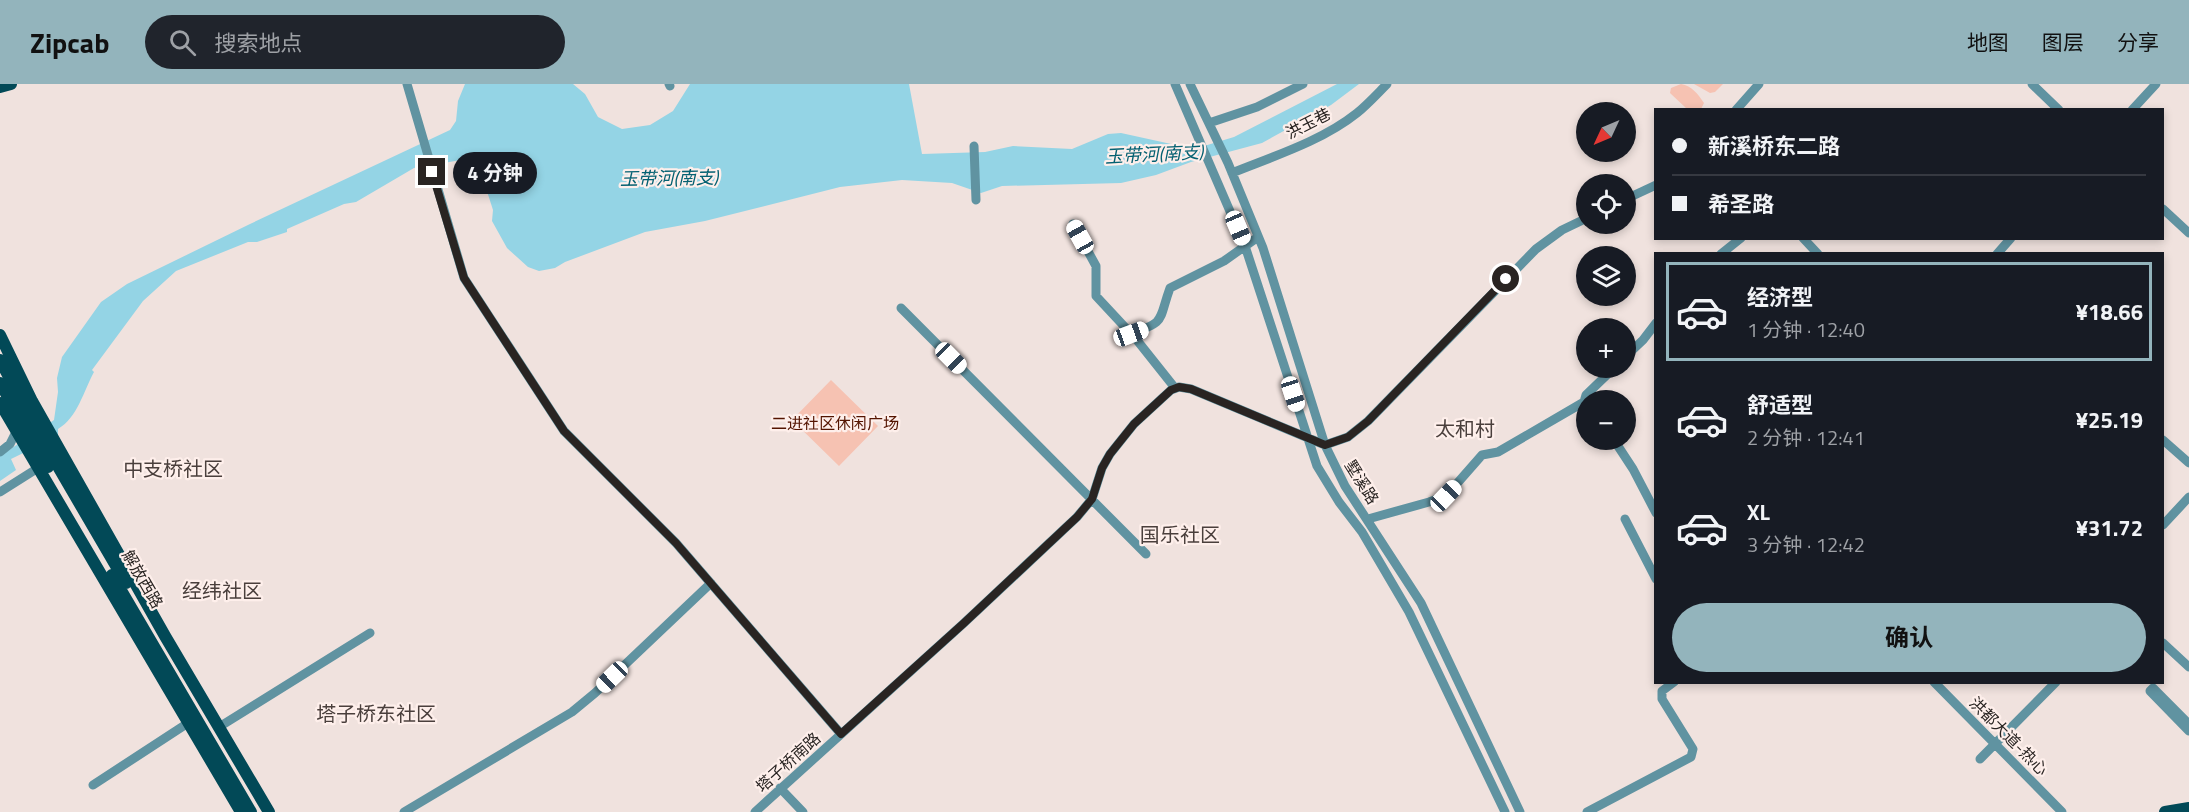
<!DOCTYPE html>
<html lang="zh">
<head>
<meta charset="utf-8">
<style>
	body { margin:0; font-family:"Titillium Web","Noto Sans SC",sans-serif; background:#20242c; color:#f1f3f6; height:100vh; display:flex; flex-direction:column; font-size:22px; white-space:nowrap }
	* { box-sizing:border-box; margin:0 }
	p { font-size:20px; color:#9ea1a6 }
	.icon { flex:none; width:33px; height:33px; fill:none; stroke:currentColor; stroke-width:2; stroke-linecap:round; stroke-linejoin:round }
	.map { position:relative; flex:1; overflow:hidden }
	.details { position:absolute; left:1654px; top:168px; width:510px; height:432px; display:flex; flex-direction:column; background:#171b24; border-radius:0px; box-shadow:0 3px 9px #0003 }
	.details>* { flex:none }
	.top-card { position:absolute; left:1654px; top:24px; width:510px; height:132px; border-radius:0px; box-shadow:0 3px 9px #0003; display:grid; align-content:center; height:132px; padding:0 18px; background:#171b24 }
	.needle { width:39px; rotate:226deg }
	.buttons { position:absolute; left:1576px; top:18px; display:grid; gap:12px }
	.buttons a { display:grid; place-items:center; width:60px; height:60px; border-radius:50%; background:#171b24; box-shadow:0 3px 9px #0003; font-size:30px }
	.end { position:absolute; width:27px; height:27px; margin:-14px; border:8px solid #292422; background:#fff; box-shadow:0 0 0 3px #fff }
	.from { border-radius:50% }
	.bubble { position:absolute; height:42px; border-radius:21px; background:#171b24; box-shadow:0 3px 9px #0003; font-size:20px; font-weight:700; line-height:42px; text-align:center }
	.car { position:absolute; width:18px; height:36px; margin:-18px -9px; border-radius:8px; box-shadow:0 0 4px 2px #0007; background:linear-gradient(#fff 24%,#345 0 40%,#fff 0 76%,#345 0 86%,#fff 0) }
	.top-card b { display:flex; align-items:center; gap:21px; height:57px; font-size:22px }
	.top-card b+b { border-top:2px solid #363941 }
	.top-card i { width:15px; height:15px; background:#f1f3f6 }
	ul { padding:10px 0 0; list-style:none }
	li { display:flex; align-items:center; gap:18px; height:99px; margin:0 12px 9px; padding:0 6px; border:3px solid transparent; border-radius:0px }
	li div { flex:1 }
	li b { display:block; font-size:22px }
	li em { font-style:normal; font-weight:700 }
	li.active { border-color:#93b4bc }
	li>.icon { width:54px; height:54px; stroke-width:1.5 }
	.button { display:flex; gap:12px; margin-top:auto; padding:12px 18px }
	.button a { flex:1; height:69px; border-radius:36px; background:#93b4bc; color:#111; font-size:24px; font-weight:700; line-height:69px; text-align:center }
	header { display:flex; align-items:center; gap:36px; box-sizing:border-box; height:84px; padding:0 30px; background:#93b4bc; color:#111 }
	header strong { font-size:28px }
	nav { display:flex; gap:33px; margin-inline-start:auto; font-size:21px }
	.search { width:420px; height:54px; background:#20242c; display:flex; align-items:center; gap:15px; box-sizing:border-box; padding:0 21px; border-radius:33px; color:#9ea1a6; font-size:22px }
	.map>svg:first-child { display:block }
</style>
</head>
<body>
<header>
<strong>Zipcab</strong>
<div class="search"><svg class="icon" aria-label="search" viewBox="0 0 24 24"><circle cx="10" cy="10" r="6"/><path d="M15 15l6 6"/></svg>搜索地点</div>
<nav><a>地图</a><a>图层</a><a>分享</a></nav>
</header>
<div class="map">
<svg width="2189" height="728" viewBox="0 0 2189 728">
	<rect width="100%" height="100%" fill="#f0e2de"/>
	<!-- green -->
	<path fill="#f6c2b2" d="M1681,0C1692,2 1698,10 1704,19L1701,25H1687L1670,9L1671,4Z
		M1694,0H1723L1715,8L1710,9Z
		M831,296L878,342L839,382L792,336Z"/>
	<!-- water -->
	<path fill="#94d4e5" d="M465,0H573L585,10L598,33L622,45L650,41L673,27L690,0H909L922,70L985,68L1013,62L1072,65L1108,50L1121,49L1194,65L1234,53L1337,0H1359L1331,21L1262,59L1191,78L1156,91L1121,99L1002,102L981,109L952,99L902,96L840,103L705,137L645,148L565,178L555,184L539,187L528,183L507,164L492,137L493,126L484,98L474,82L461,76L414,84L356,118L344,120L287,145V148L257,158H248L176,187L143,217L92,286L94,288C83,308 78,333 58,345V352L11,375L16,386L0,397V372L54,336L58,308L57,294L62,273L101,218L127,200L250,140L450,46L456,37L458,17Z"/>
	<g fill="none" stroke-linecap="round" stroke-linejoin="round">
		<!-- minor -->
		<path stroke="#6093a1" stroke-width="9" d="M407,0L464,194L564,347L676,459L841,650
			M669,0L670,2
			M1175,0L1245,162L1317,382L1339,418L1362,448L1409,528L1505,728
			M1190,0L1228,79L1263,164L1325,361L1345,402L1421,519L1520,728
			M2032,0L2059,26
			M1736,26L1759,0
			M2132,26L2156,0
			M1209,39L1257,23L1303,0
			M974,62L976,116
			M1232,89C1274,72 1322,57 1357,29C1368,20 1377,10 1387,0
			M1626,115L1656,101
			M2163,125L2189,149
			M1073,140L1096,182V212L1136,255L1175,304
			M1803,154L1818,170
			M1721,170L1741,154
			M1997,170L2011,154
			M901,224L1146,470
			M1131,250C1167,237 1158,237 1170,204L1224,177L1258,153
			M1626,272L1643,256L1656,239
			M1614,356L1633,385L1656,429
			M2163,356L2189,379
			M0,368L10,360L16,348
			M0,408L38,384
			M1368,435L1429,418L1446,412L1482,371L1498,368L1584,318L1586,311L1614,284
			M1625,435L1656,495
			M2163,441L2189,413
			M2163,559L2189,583
			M1934,598L2062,728
			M2189,640L2153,604L2150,607L2189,647
			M219,643L370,549
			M1980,675L2056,598
			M93,701L188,639
			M780,704L803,728
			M404,728L572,628L595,609L711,499
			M755,728L964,539L1077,433L1092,415L1102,384L1110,370L1134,340L1171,306L1179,303L1191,305L1325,361L1348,353L1368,337L1536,165L1562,146L1587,134
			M1587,728L1691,673L1693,665L1662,615V607L1674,598"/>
		<!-- major -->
		<path stroke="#024957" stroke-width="12" d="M0,3L11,0
			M0,251L32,317L165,552L269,728
			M0,276L49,367L126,499
			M0,299L48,383
			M0,319L241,728
			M112,491L251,728
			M2165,728L2189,724"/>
	</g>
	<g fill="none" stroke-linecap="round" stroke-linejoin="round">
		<!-- route -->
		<path stroke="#292422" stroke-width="8" d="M432,88L464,194L564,347L676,459L841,650L964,539L1077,433L1092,415L1102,384L1110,370L1134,340L1171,306L1179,303L1191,305L1325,361L1348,353L1368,337L1506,195"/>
	</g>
	<g text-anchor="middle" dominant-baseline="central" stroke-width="4.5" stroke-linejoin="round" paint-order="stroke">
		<!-- street labels -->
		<g font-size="16" fill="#292422" stroke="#feefeb">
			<text transform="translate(1308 39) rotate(-27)">洪玉巷</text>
			<text transform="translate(1362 398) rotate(58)">墅溪路</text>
			<text transform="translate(143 495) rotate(60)">解放西路</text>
			<text transform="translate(2009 652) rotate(45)">洪都大道-热心</text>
			<text transform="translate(788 678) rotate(-42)">塔子桥南路</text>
		</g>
		<!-- park labels -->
		<g font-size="16" fill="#541400" stroke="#feefeb">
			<text x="835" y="339">二进社区休闲广场</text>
		</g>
		<!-- water labels -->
		<g font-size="18" font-style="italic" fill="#056172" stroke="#feefeb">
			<text transform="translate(1154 70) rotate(-3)">玉带河(南支)</text>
			<text transform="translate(669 94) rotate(-1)">玉带河(南支)</text>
		</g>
		<!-- quarter labels -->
		<g font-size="20" fill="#4a3f3c" stroke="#feefeb">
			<text x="1465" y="344">太和村</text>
			<text x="173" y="384">中支桥社区</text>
			<text x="1180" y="450">国乐社区</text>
			<text x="222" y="506">经纬社区</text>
			<text x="376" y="629">塔子桥东社区</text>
		</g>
	</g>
</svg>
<div class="buttons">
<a><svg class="needle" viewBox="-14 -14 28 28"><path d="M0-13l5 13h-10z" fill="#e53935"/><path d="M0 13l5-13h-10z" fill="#9ea1a6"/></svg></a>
<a><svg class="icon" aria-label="locate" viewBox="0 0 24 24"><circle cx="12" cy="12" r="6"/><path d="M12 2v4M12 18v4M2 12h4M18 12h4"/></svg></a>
<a><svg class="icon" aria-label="layers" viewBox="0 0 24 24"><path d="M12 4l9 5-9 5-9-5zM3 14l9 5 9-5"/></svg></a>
<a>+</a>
<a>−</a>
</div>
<i class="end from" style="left:1506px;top:195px"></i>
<i class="end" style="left:432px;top:88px"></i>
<div class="bubble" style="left:453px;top:68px;width:84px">4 分钟</div>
<i class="car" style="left:1238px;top:144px;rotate:157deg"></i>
<i class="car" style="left:1080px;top:153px;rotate:331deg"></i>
<i class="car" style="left:1131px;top:250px;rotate:70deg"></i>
<i class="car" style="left:951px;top:274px;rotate:135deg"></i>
<i class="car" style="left:1293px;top:310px;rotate:162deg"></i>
<i class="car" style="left:1446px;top:412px;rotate:44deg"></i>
<i class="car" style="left:612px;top:593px;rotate:226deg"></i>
<div class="top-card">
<b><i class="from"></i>新溪桥东二路</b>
<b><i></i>希圣路</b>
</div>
<section class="details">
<ul>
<li class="active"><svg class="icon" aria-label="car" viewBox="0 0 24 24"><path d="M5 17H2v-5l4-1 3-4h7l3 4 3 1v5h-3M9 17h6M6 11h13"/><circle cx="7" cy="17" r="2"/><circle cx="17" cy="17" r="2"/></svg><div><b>经济型</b><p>1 分钟 · 12:40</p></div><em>¥18.66</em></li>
<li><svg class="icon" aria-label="car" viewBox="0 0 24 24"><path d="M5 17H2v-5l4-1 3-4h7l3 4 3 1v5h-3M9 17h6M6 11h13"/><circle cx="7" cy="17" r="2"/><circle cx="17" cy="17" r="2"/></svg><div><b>舒适型</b><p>2 分钟 · 12:41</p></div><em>¥25.19</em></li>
<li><svg class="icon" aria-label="car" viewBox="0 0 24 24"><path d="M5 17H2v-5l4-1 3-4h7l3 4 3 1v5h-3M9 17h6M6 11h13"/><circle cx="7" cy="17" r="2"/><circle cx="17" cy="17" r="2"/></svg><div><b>XL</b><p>3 分钟 · 12:42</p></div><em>¥31.72</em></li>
</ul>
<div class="button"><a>确认</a></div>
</section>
</div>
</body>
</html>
